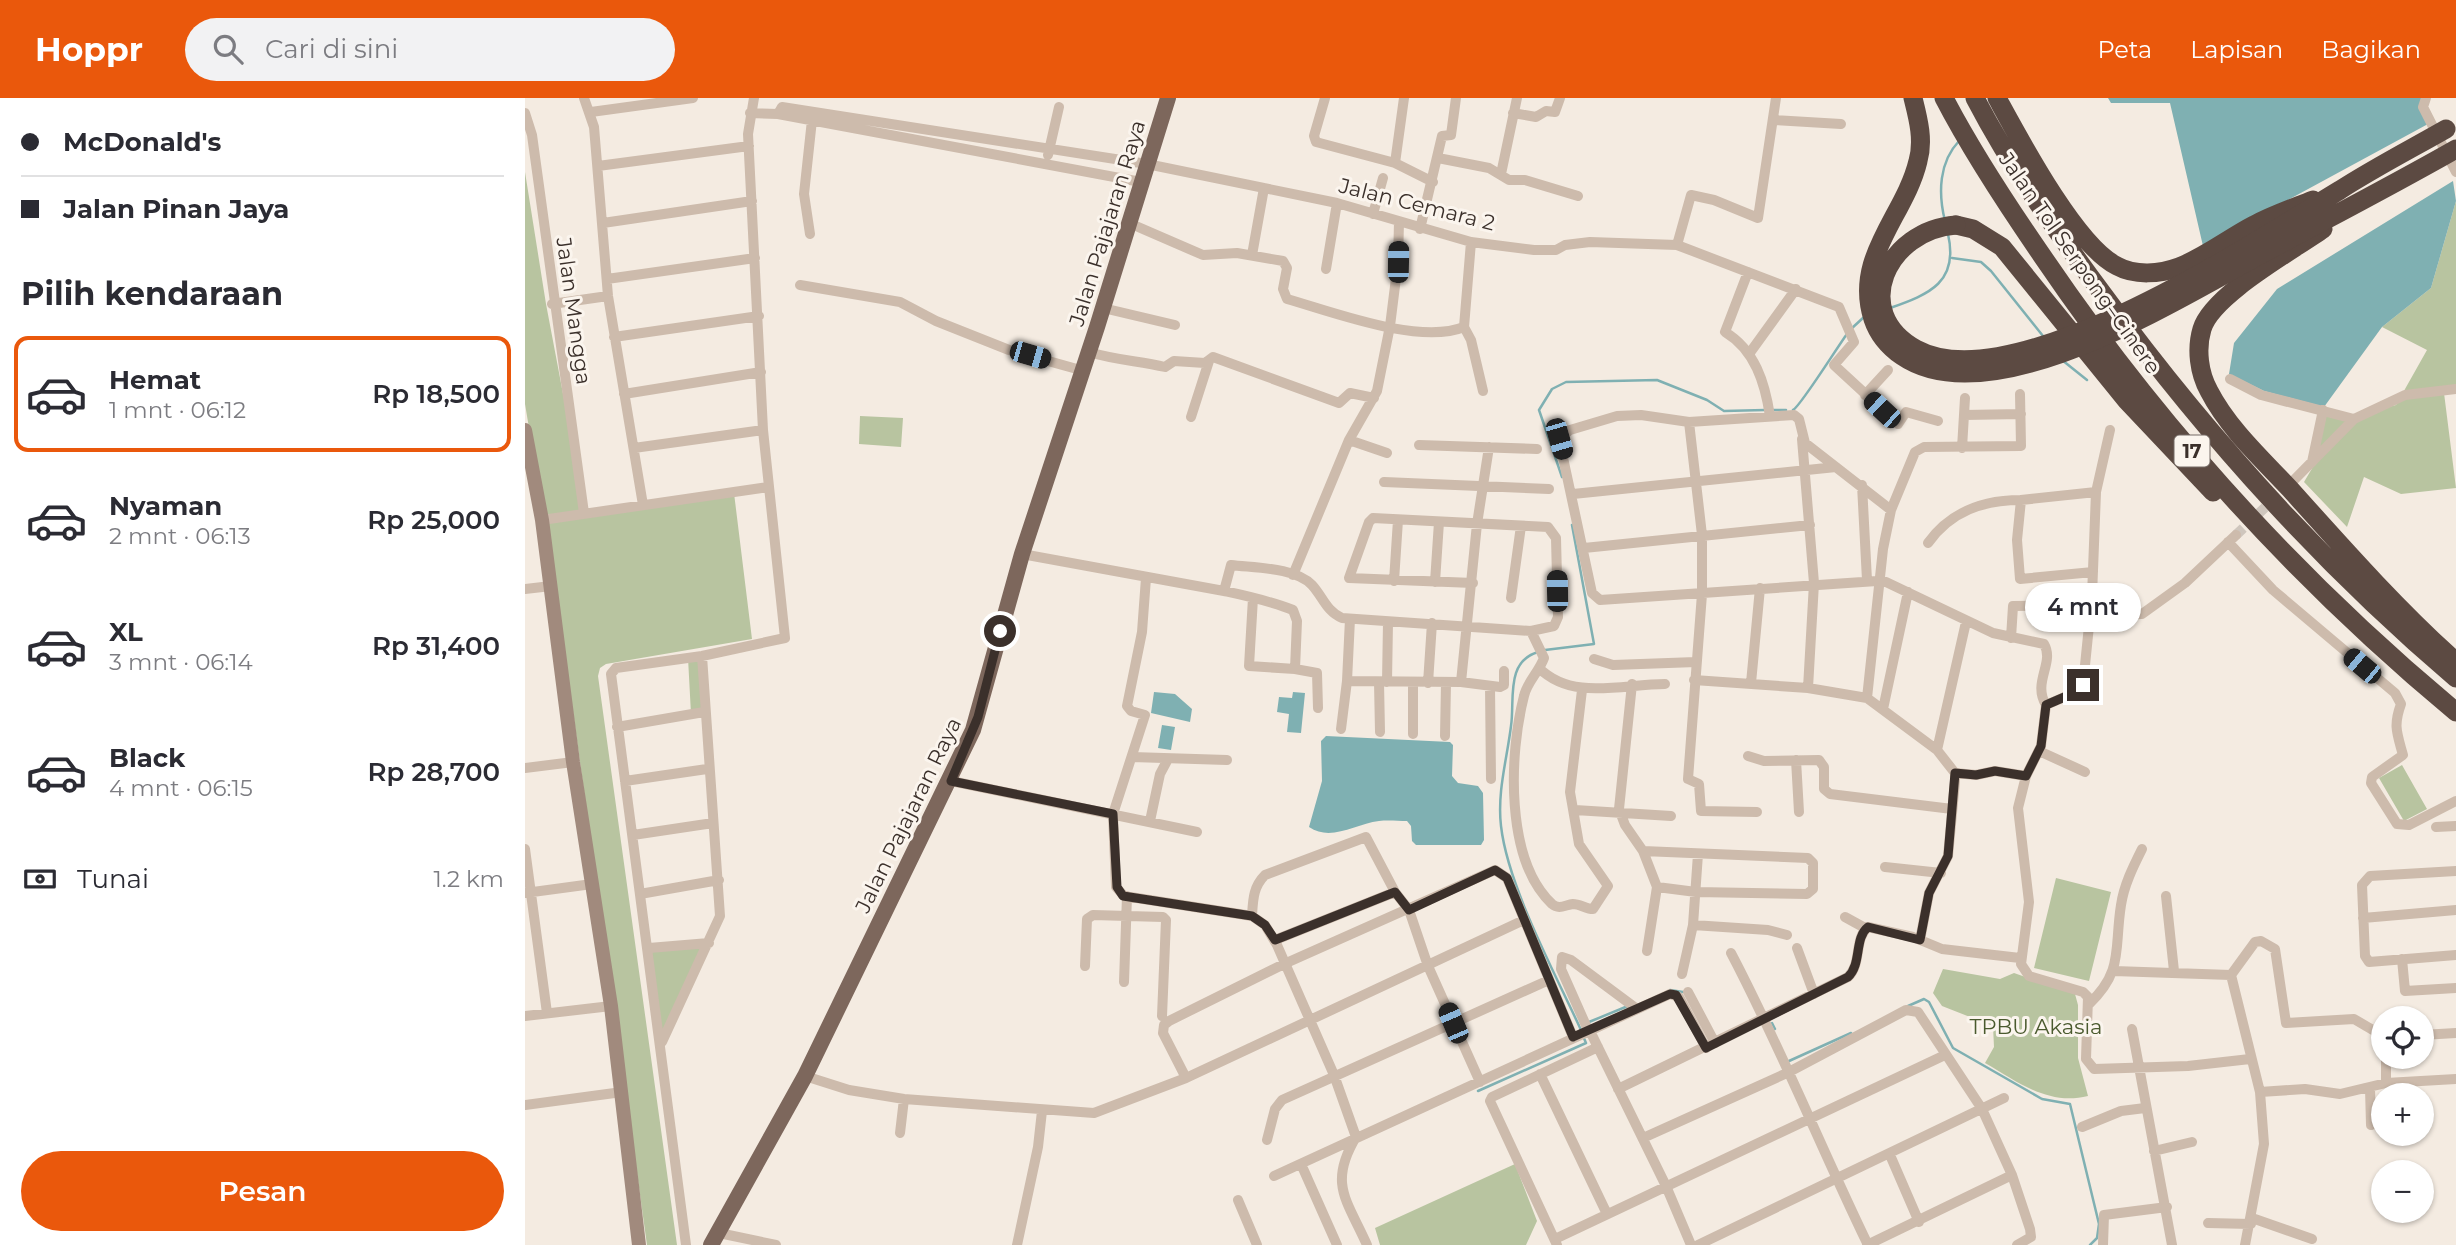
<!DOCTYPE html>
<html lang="id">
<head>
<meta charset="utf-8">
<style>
	body { margin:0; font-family:Montserrat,sans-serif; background:#f2f2f3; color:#2b2b33; height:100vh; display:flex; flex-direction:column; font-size:26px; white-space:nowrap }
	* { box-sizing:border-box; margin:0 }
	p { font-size:23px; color:#7c7c81 }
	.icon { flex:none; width:38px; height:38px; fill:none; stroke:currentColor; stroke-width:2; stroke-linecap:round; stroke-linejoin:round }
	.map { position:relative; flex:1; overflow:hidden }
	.sheet { display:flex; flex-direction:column; background:#fff; width:525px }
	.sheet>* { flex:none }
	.banner { display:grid; align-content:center; height:154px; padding:0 21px; background:#fff }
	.tools { position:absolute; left:1846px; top:908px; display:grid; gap:14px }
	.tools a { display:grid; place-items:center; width:63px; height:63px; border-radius:50%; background:#fff; box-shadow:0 2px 5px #0004; font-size:35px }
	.end { position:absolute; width:32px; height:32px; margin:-16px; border:9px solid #3b302b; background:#fff; box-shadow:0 0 0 4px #fff }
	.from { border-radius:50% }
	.bubble { position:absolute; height:49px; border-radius:24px; background:#fff; box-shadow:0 2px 5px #0004; font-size:23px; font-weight:600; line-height:49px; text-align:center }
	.car { position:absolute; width:21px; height:42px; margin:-21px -10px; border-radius:9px; box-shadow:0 0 5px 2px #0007; background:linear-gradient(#222 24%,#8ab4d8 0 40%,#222 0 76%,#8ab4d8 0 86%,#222 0) }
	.banner b { display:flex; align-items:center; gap:24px; height:66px; font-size:26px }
	.banner b+b { border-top:2px solid #e1e1e2 }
	.banner i { width:18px; height:18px; background:#2b2b33 }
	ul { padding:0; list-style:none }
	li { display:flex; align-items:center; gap:21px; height:116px; margin:0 14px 10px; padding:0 7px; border:4px solid transparent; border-radius:14px }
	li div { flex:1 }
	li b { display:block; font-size:26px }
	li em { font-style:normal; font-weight:600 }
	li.selected { border-color:#ea580c }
	li>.icon { width:63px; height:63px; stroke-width:1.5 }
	h2 { padding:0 21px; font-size:32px; line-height:84px }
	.pay { display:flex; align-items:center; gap:18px; height:77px; padding:0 21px; font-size:26px }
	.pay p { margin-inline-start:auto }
	.action { display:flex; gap:14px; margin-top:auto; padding:14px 21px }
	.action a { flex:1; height:80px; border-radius:42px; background:#ea580c; color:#fff; font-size:28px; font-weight:600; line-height:80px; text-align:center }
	header { display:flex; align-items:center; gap:42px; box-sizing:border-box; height:98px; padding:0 35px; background:#ea580c; color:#fff }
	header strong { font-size:33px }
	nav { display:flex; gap:38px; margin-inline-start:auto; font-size:24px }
	.search { width:490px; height:63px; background:#f2f2f3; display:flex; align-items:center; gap:18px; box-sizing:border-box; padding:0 24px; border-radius:38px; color:#7c7c81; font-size:26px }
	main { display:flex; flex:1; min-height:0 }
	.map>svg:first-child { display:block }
</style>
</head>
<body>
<header>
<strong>Hoppr</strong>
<div class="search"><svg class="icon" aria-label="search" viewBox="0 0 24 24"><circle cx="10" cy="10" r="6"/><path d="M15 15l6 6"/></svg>Cari di sini</div>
<nav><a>Peta</a><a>Lapisan</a><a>Bagikan</a></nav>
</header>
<main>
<section class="sheet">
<div class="banner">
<b><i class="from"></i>McDonald's</b>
<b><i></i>Jalan Pinan Jaya</b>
</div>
<h2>Pilih kendaraan</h2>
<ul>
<li class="selected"><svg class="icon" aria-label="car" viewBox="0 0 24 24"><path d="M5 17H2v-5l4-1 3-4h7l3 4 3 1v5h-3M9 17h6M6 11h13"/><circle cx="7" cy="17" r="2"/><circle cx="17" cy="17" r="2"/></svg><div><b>Hemat</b><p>1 mnt · 06:12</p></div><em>Rp 18,500</em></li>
<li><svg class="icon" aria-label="car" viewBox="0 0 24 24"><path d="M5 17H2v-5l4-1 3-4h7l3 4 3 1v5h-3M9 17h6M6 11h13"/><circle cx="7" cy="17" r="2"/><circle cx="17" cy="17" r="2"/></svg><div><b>Nyaman</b><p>2 mnt · 06:13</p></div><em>Rp 25,000</em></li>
<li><svg class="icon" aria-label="car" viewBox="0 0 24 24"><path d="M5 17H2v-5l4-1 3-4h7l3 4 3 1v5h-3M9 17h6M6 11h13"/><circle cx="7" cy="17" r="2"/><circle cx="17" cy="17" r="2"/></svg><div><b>XL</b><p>3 mnt · 06:14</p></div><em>Rp 31,400</em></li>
<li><svg class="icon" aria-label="car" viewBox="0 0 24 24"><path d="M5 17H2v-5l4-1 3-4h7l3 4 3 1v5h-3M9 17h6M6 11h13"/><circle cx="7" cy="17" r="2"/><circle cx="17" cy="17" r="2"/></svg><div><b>Black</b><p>4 mnt · 06:15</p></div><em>Rp 28,700</em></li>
</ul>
<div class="pay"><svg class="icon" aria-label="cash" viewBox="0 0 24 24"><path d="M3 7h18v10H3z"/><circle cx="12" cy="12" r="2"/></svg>Tunai<p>1.2 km</p></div>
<div class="action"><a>Pesan</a></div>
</section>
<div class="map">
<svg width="1931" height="1147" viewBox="0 0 1931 1147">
	<rect width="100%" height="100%" fill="#f4ebe1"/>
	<!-- green -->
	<path fill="#b8c4a0" d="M0,74L21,206L61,417L209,395L227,541L81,566L75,570L73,578L152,1147H122L31,491L0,306Z
		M1931,103V290L1919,295L1931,390L1876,396L1839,379L1822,429L1779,384L1792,362L1799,309L1827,319L1871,307L1902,252L1857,229L1906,190Z
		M335,318L378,320L376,349L334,346Z
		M177,558L179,614L166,616L163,560Z
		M1877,667L1902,711L1879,723L1854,680Z
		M1531,780L1586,794L1564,883L1509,870Z
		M183,846L137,942L124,850Z
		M1418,871L1475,881L1489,875L1550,896L1553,907V960L1563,998C1523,1008 1493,984 1460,965L1469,949L1468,928L1417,908L1408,895Z
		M990,1066L1012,1123L1001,1147H855L850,1130Z"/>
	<!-- water -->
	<path fill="#7fb0b2" d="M1583,0H1899L1903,26L1678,148L1645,5H1586Z
		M1928,83L1931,103L1906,190L1857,229L1799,309L1739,293L1704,276L1709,245L1752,191Z
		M629,594L650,596L667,611L665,624L626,615Z
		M768,594L780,595L776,635L762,634L764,616L752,614L754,599L767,600Z
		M637,627L650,629L646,652L633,650Z
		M801,638L925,644L928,647L927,678L933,685L953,688L958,695L959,742L956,747H891L887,743L886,728L882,723C873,723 863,722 854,723C830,726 806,744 784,729L797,683L796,643Z"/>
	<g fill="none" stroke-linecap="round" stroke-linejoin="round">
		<!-- stream -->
		<path stroke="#7fb0b2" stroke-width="2.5" d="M1420,123C1413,95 1414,64 1434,43
			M1427,160L1456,164L1466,173L1518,238
			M1365,210C1405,196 1434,184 1423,136
			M1326,231L1339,219
			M1537,262L1562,282
			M1247,312H1261
			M1268,312C1275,309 1313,248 1322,236
			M1037,379L1014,312L1027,291L1041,284L1132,282L1182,302L1199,313L1240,312
			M1020,552L1069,546L1047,427
			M1013,554C980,564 990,602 986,628C982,661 972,694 976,728C983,789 1030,875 1056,932
			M1145,892L1158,894
			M1383,908L1399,901L1404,904L1428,950L1517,1001L1545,1006L1574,1126L1572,1140L1565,1147
			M1064,924L1103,908
			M1247,925L1250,931
			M1264,963L1326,935
			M953,993L1061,945L1058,938"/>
		<!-- street-tunnel -->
		<path stroke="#cfc6bd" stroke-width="10" stroke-dasharray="10 5" stroke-linecap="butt" d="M1711,437L1749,401"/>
		<!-- street -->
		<path stroke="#cdbbac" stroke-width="10" d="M59,0L69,29L83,198L118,407
			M800,0L789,38L791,44L870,65L908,84
			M1901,0L1898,9L1931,74
			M66,14L168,0
			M0,15L7,37L59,415
			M225,15L253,16L616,84
			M988,15L1011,19L1021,13L1030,14L1035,0
			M253,16L257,9L622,66L812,105L946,144L1009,152H1031L1040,147L1065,144L1152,147L1314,209L1329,244L1309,267L1373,326L1381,314L1413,323
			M1249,22L1316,26
			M523,57L534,9
			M913,60L964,70L984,82H1000L1053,98
			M870,65L879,0
			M73,68L224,48
			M976,76L992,0
			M848,116L858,80
			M78,125L227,103
			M604,125L678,157L712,155L758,163L762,170L758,191L762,201C808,214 894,247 939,229L946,144
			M895,131L917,38L926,37L931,0
			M285,136L279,96L287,22
			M1152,147L1166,97L1189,102L1233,120L1251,0
			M727,157L739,90
			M801,171L812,105
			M1223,174L1200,234C1230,252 1240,285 1245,318
			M82,181L230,160
			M275,187L375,204L411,223L484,252L559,273
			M27,206L83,198
			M578,210L650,227
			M939,229L946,242L958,293
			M89,239L234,218
			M564,254C590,262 614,263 640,269L649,263L680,265L688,259L814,305L825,295L849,300
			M1224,256L1271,191
			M1705,281L1736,297L1829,321
			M99,296L236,274
			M1340,297L1363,272
			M1439,317L1496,316
			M666,319L684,263
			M1164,324L1177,437V496L1163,681L1174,686L1176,713L1232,714
			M1585,332L1571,394L1567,498L1558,587L1551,594L1521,607L1516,648L1501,678L1493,710L1504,804L1496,866L1504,878L1558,894L1563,899L1561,961L1569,971L1663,968L1725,961
			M1277,341L1289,485L1283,590
			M824,342L862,355
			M894,347L1012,351
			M109,350L238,332
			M1437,350L1440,300
			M1787,364L1798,312
			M1769,382L1829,321L1880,297L1931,291
			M859,384L1024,391
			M1337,387L1342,482
			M1048,396L1311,369
			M1366,412L1280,345L1274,321L1269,317L1164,324L1116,317L1092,318L1045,332L1034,341L1067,495L1075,502L1352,483L1361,484L1468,535L1519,546C1530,565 1507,584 1521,607
			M17,422L243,389
			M1703,444L1748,492L1870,595L1876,606C1868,628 1872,635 1878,657L1847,679L1846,685L1872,726L1884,727L1931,703
			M1403,445C1426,413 1458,402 1496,402
			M1059,450L1285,427
			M497,456L699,493C722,498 746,503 768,512L772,523L770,571L724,568L728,500
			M1568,474L1495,481L1492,442L1496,402L1571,394
			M768,477L824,342L852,293L865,228L873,164L874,124
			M621,480L617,534L602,608L606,613L620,617L588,716L591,789L599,798L727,818L740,827L752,847L809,977L831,1039C803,1086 822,1102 842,1147
			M869,483L873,422
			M910,484L914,424
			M948,485L824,480L844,424L848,420L1023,429L1031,440L1033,519L1029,528L1006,533
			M0,491L26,488
			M699,493L706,467C729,470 770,469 787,487C798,499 801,513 817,520L1006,533L1019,560C1014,574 1002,584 999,598C984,656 980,762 1027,806C1034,812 1040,807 1048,806C1055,806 1061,811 1068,811L1083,788L1054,746L1045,694L1057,592
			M986,500L996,428
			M1565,518L1617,516L1660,485L1711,437
			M1486,540L1488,508L1566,507
			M1069,561L1088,567L1171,564
			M1014,570C1047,603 1097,586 1140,586
			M770,571L792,575L793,610
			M1169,582L1283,590L1342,600L1412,652L1430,675V683L1423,758L1404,795L1395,842
			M822,583L936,584L975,589L979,587V573
			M854,584L855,634
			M862,584L863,524
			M936,584L952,426L964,349
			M888,585V636
			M903,585L907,525
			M1226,585L1235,490
			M1107,586L1094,711L1100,727L1118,753L1132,789L1171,794L1282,796L1288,791V765L1283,760L1118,753
			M965,588L966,681
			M1342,600L1358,451L1366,412L1390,354L1399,349L1496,348L1495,296
			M1358,611L1383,494
			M92,629L179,614
			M816,631L822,583L825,521
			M920,638L921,585
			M1412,652L1441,524
			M1514,653L1560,674
			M1223,658L1239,663L1294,662L1299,669V691L1305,696L1427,711
			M607,659L702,662
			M1271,662L1274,714
			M0,670L48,664
			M1430,675L1451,677L1470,673L1501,678
			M100,683L182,671
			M426,683L672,734
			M1050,712L1146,718
			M625,723L635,676L643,661
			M1911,729L1931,728
			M108,737L188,725
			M0,751L22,915
			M1360,769L1416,775
			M1931,773L1845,778L1837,787L1840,858L1844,864L1931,857
			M0,795L67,786
			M115,796L194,782
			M1641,798L1649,873
			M727,818C728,802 728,789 740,777L841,739L870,794L884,812L903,868L955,984
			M1320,819L1340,830
			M1838,820L1931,812
			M1168,827L1243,832L1262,837
			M750,842L870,794
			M124,850L184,845
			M1272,850L1289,896
			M1122,853L1132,789
			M1206,855C1256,950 1296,1050 1343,1147
			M1877,861L1880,893L1931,890
			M560,868L562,821L568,817L638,819L641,822L637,918
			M1589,873L1706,877
			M1157,876L1168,827L1173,756
			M1706,877L1735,994L1780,991L1815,996L1861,985L1931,981
			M1706,877L1730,844L1736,843L1750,851L1761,925L1829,921L1858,938
			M599,884L602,798
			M1163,894L1190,945
			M1564,906C1599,873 1589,851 1596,807C1599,787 1608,769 1617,751
			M0,918L86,908
			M1064,931L1141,1088L1166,1147
			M1607,931L1647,1147
			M1063,932L1036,871L1037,859L1046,862L1112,911
			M1897,937L1931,935
			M137,944L195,818L177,558
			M1861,959V985
			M1015,976L1082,1116
			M280,978L324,992L379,1001L569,1015L661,980L999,822
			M661,980L638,935L639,927L644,923L759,866L970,772L982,780L1048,939
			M1845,990L1846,1027
			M1093,991L1323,879C1337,866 1329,840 1343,829L1388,839L1417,851L1495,860
			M0,1007L97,994
			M1557,1029L1596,1013L1620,1010
			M375,1035L379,1001
			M1118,1040L1262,975L1381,912L1393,914L1457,1011L1487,1077L1505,1131L1506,1139L1492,1147
			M742,1042L750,1011L757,1002L1024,882
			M1629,1053L1667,1044
			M1365,1057L1394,1124
			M776,1066L812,1147
			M749,1078L1145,896L1154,899L1181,950
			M713,1102L732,1147
			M1727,1120L1787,1141
			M1683,1125L1726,1126
			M194,1135L251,1147
			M1030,1141L1420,957
			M161,1147L86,576L91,570L177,558L260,540L238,332L223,36L229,0
			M492,1147L513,1049L517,1013
			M1032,1147L965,1003L967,999L1073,949
			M1173,1147L1479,1000
			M1342,1147L1487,1077
			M1578,1147L1579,1117L1642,1109
			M1720,1147L1739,1046L1735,994"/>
		<!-- secondary -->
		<path stroke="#a18a7d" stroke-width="14" d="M0,332L17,422L48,664L86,908L114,1147"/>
		<!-- primary -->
		<path stroke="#7d675c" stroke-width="16" d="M186,1147L280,978L448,632L497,456L572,229L643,0"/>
		<!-- highway -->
		<path stroke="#5c4a42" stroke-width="19" d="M1419,0C1448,56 1484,110 1520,162C1635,331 1774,483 1931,614
			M1450,0C1486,69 1531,133 1577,195C1681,337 1797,466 1931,580
			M1472,0C1495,42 1551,148 1592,168C1610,178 1635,176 1654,169C1680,159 1704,140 1729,127C1747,117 1768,110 1788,102
			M1431,127L1448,131L1477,149L1602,303L1688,394
			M1798,131C1767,153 1687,197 1677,231C1671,251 1674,275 1684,293C1703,330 1737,361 1765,391C1818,450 1871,510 1930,563"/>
		<!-- highway-bridge -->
		<path stroke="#5c4a42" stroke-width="19" d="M1388,0C1393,20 1399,42 1393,63C1380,118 1328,159 1348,221C1353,236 1364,249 1377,258C1466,319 1653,201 1735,157C1800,122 1866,88 1931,51
			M1431,127C1362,132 1324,214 1391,251C1488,304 1729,144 1815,92C1849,70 1886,51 1921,31"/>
	</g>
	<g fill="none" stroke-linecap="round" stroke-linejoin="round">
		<!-- route -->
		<path stroke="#3b302b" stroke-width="9" d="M475,533L453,619L426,683L588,716L592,789L598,798L727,818L740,827L750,842L870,794L884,812L970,772L982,780L1048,939L1145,896L1151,897L1181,950L1323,879C1337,866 1329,840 1343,829L1395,842L1404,795L1423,758L1430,675L1451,677L1470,673L1501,678L1516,648L1521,607L1551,594L1558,587"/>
	</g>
	<g text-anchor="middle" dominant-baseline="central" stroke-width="6" stroke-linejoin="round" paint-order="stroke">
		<!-- shield labels -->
		<rect fill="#fbf5ee" stroke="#756b66" stroke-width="2" x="1649.5" y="337.5" width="35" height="31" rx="5"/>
		<g font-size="19" font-weight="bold" fill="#3b302b">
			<text x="1667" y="353">17</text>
		</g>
		<!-- street labels -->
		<g font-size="21" fill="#3b302b" stroke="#fbf5ee">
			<text transform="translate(892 106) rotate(14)">Jalan Cemara 2</text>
			<text transform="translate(582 125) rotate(-73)">Jalan Pajajaran Raya</text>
			<text transform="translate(1555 165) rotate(55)">Jalan Tol Serpong–Cinere</text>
			<text transform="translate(49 213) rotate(82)">Jalan Mangga</text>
			<text transform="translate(383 717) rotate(-64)">Jalan Pajajaran Raya</text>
		</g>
		<!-- park labels -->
		<g font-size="21" fill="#4a5a2e" stroke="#fbf5ee">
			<text x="1511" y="928">TPBU Akasia</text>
		</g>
	</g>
</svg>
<div class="tools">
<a><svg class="icon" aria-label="locate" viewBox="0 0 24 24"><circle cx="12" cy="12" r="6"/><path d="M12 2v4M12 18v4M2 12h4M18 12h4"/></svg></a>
<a>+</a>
<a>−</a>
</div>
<i class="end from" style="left:475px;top:533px"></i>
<i class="end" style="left:1558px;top:587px"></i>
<div class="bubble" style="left:1500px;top:485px;width:116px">4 mnt</div>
<i class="car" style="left:873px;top:164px;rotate:1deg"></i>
<i class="car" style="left:505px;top:257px;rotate:106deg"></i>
<i class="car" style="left:1357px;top:312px;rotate:313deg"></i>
<i class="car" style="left:1034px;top:341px;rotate:164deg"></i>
<i class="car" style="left:1032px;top:493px;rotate:359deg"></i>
<i class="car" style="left:1837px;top:568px;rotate:310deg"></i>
<i class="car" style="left:928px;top:925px;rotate:337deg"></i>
</div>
</main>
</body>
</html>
